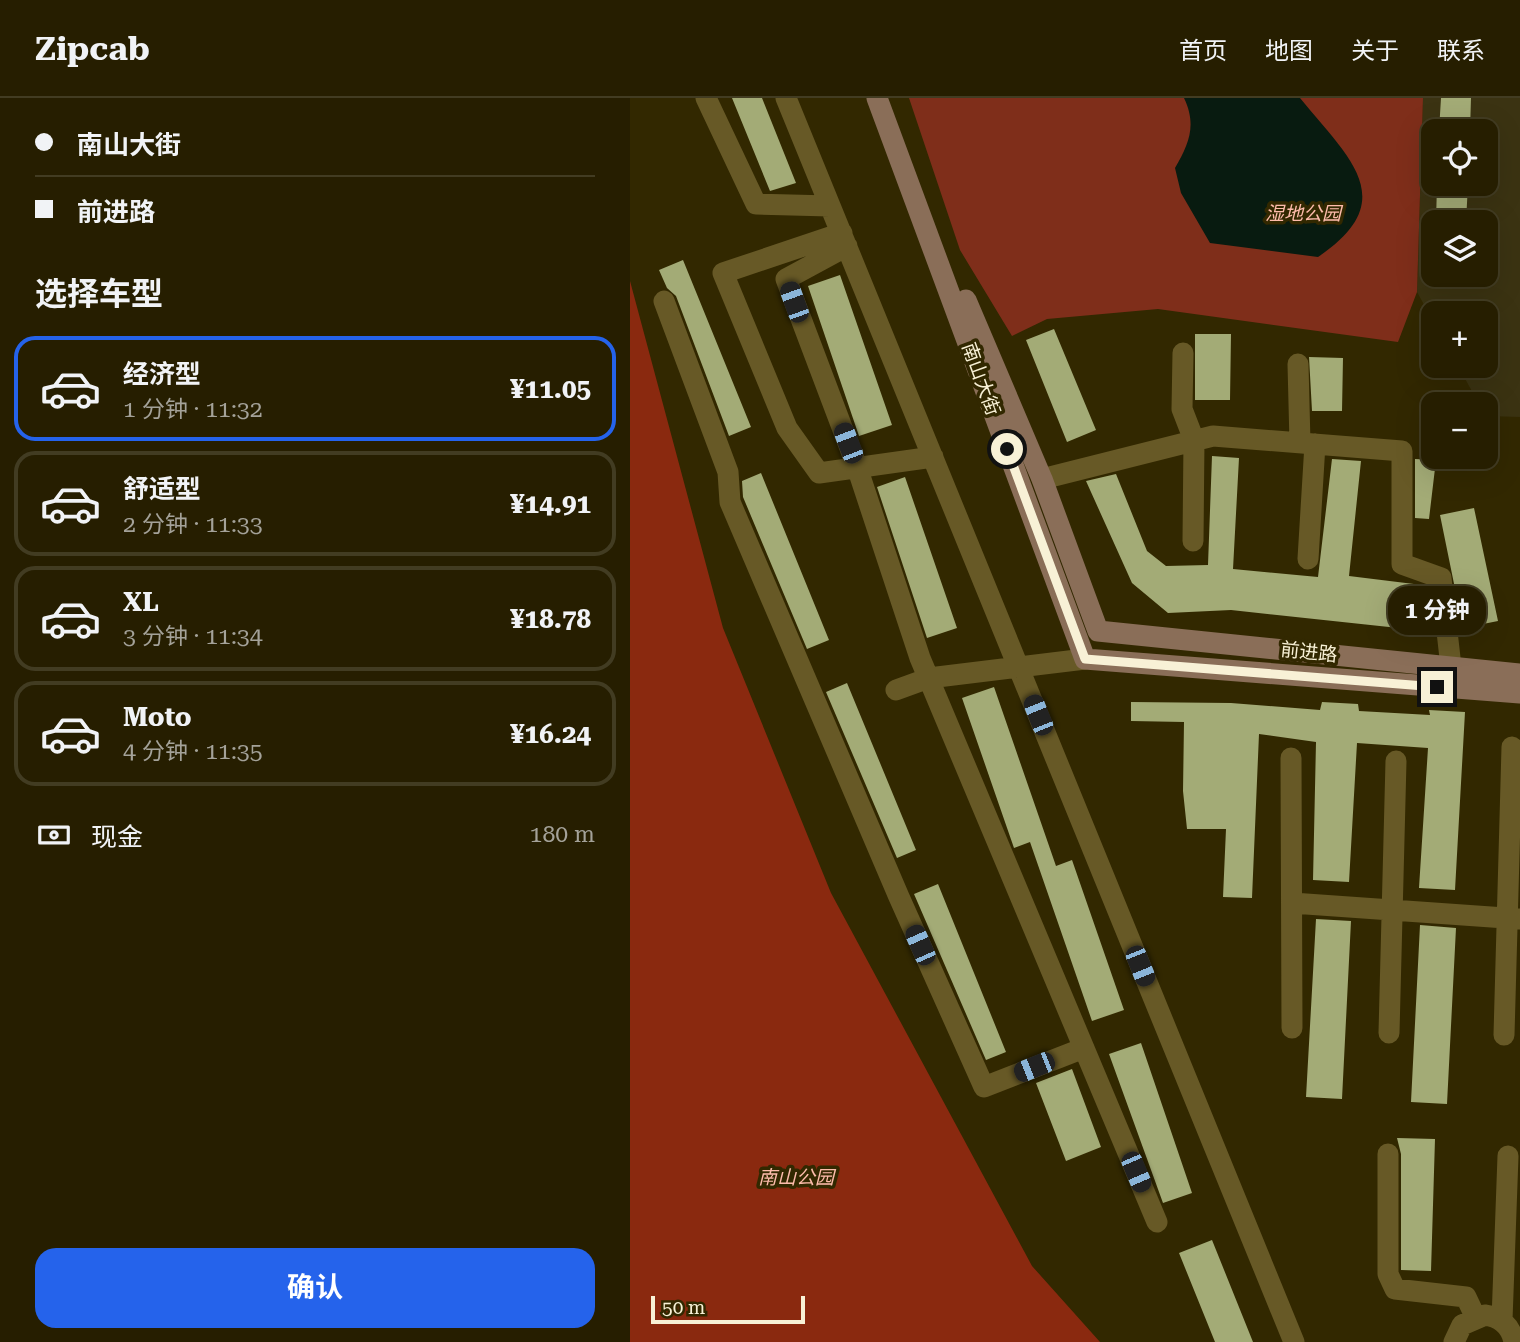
<!DOCTYPE html>
<html lang="zh">
<head>
<meta charset="utf-8">
<style>
	body { margin:0; font-family:"Roboto Serif","Noto Sans SC",serif; background:#322b0f; color:#f1f3f6; height:100vh; display:flex; flex-direction:column; font-size:26px; white-space:nowrap }
	* { box-sizing:border-box; margin:0 }
	p { font-size:23px; color:#a4a299 }
	.icon { flex:none; width:38px; height:38px; fill:none; stroke:currentColor; stroke-width:2; stroke-linecap:round; stroke-linejoin:round }
	.map { position:relative; flex:1; overflow:hidden }
	.panel { display:flex; flex-direction:column; background:#261e00; width:630px }
	.panel>* { flex:none }
	.banner { display:grid; align-content:center; height:154px; padding:0 35px; background:#261e00 }
	.buttons { position:absolute; left:791px; top:21px; display:grid; gap:14px }
	.buttons a { display:grid; place-items:center; width:77px; height:77px; border-radius:14px; background:#261e00; box-shadow:0 7px 28px #0002,0 0 0 2px #423c22; font-size:35px }
	.scale { position:absolute; left:21px; bottom:18px; width:154px; box-sizing:border-box; padding-left:7px; border:4px solid #f8f1d6; border-top:0; font-size:19px; line-height:24px; white-space:nowrap; color:#f8f1d6; -webkit-text-stroke:5px #322800; paint-order:stroke }
	.end { position:absolute; width:32px; height:32px; margin:-16px; border:9px solid #f8f1d6; background:#111; box-shadow:0 0 0 4px #111 }
	.from { border-radius:50% }
	.bubble { position:absolute; height:49px; border-radius:21px; background:#261e00; box-shadow:0 7px 28px #0002,0 0 0 2px #423c22; font-size:23px; font-weight:700; line-height:49px; text-align:center }
	.car { position:absolute; width:21px; height:42px; margin:-21px -10px; border-radius:9px; box-shadow:0 0 5px 2px #0007; background:linear-gradient(#222 24%,#8ab4d8 0 40%,#222 0 76%,#8ab4d8 0 86%,#222 0) }
	.banner b { display:flex; align-items:center; gap:24px; height:66px; font-size:26px }
	.banner b+b { border-top:2px solid #423c22 }
	.banner i { width:18px; height:18px; background:#f1f3f6 }
	ul { padding:0; list-style:none }
	li { display:flex; align-items:center; gap:21px; height:105px; margin:0 14px 10px; padding:0 21px; border:4px solid #423c22; border-radius:21px }
	li div { flex:1 }
	li b { display:block; font-size:26px }
	li em { font-style:normal; font-weight:700 }
	li.active { border-color:#2563eb }
	li>.icon { width:63px; height:63px; stroke-width:1.5 }
	h2 { padding:0 35px; font-size:32px; line-height:84px }
	.pay { display:flex; align-items:center; gap:18px; height:77px; padding:0 35px; font-size:26px }
	.pay p { margin-inline-start:auto }
	.cta { display:flex; gap:14px; margin-top:auto; padding:14px 35px }
	.cta a { flex:1; height:80px; border-radius:21px; background:#2563eb; color:#fff; font-size:28px; font-weight:700; line-height:80px; text-align:center }
	header { display:flex; align-items:center; gap:42px; box-sizing:border-box; height:98px; padding:0 35px; background:#261e00; border-bottom:2px solid #423c22 }
	header strong { font-size:33px }
	nav { display:flex; gap:38px; margin-inline-start:auto; font-size:24px }
	main { display:flex; flex:1; min-height:0 }
	.map>svg:first-child { display:block }
</style>
</head>
<body>
<header>
<strong>Zipcab</strong>
<nav><a>首页</a><a>地图</a><a>关于</a><a>联系</a></nav>
</header>
<main>
<section class="panel">
<div class="banner">
<b><i class="from"></i>南山大街</b>
<b><i></i>前进路</b>
</div>
<h2>选择车型</h2>
<ul>
<li class="active"><svg class="icon" aria-label="car" viewBox="0 0 24 24"><path d="M5 17H2v-5l4-1 3-4h7l3 4 3 1v5h-3M9 17h6M6 11h13"/><circle cx="7" cy="17" r="2"/><circle cx="17" cy="17" r="2"/></svg><div><b>经济型</b><p>1 分钟 · 11:32</p></div><em>¥11.05</em></li>
<li><svg class="icon" aria-label="car" viewBox="0 0 24 24"><path d="M5 17H2v-5l4-1 3-4h7l3 4 3 1v5h-3M9 17h6M6 11h13"/><circle cx="7" cy="17" r="2"/><circle cx="17" cy="17" r="2"/></svg><div><b>舒适型</b><p>2 分钟 · 11:33</p></div><em>¥14.91</em></li>
<li><svg class="icon" aria-label="car" viewBox="0 0 24 24"><path d="M5 17H2v-5l4-1 3-4h7l3 4 3 1v5h-3M9 17h6M6 11h13"/><circle cx="7" cy="17" r="2"/><circle cx="17" cy="17" r="2"/></svg><div><b>XL</b><p>3 分钟 · 11:34</p></div><em>¥18.78</em></li>
<li><svg class="icon" aria-label="car" viewBox="0 0 24 24"><path d="M5 17H2v-5l4-1 3-4h7l3 4 3 1v5h-3M9 17h6M6 11h13"/><circle cx="7" cy="17" r="2"/><circle cx="17" cy="17" r="2"/></svg><div><b>Moto</b><p>4 分钟 · 11:35</p></div><em>¥16.24</em></li>
</ul>
<div class="pay"><svg class="icon" aria-label="cash" viewBox="0 0 24 24"><path d="M3 7h18v10H3z"/><circle cx="12" cy="12" r="2"/></svg>现金<p>180 m</p></div>
<div class="cta"><a>确认</a></div>
</section>
<div class="map">
<svg width="890" height="1244" viewBox="0 0 890 1244">
	<rect width="100%" height="100%" fill="#322800"/>
	<!-- built -->
	<path fill="#3b3312" fill-rule="evenodd" d="M793,0H890V319L856,318V306H849L828,268H856V215H803V223L787,194ZM803,33H856V86H803ZM803,124H856V177H803Z"/>
	<!-- green -->
	<path fill="#7f2e1a" d="M279,0H793L787,194L768,244L528,211L417,221L382,238L330,152Z"/>
	<!-- forest -->
	<path fill="#8a290f" d="M0,183L93,530L201,795L402,1168L470,1244H0Z"/>
	<!-- water -->
	<path fill="#081b10" d="M554,0H670C718,59 773,102 688,159L580,145L551,95L545,70C559,46 567,27 554,0Z"/>
	<!-- building -->
	<path fill="#a3ab76" d="M102,0H132L166,85L140,93Z
		M811,0H841L840,33H809Z
		M807,86H838L836,124H806Z
		M53,162L121,329L99,338L46,198L37,190L29,172Z
		M210,177L262,327L229,338L178,188Z
		M424,231L466,332L437,344L396,242Z
		M565,236H601L600,302H565Z
		M679,259L713,260L712,313H682Z
		M582,358L609,360L603,471L688,479L702,361L731,363L719,478L792,487L787,532L601,512L538,515L502,485L456,383L486,376L517,453L536,468L578,467Z
		M785,361L806,362L799,421L785,420Z
		M131,375L199,542L177,551L113,399L112,383Z
		M275,379L327,530L297,540L247,389Z
		M844,410L868,523L833,530L810,417Z
		M217,585L286,752L267,760L196,594Z
		M364,589L426,768L442,762L494,912L462,923L400,744L384,750L332,600Z
		M501,604L601,605L690,612L692,604L728,606L729,613L800,617L799,612L835,614L825,792L789,790L798,650L727,645L719,784L683,782L686,644L629,636L622,800L593,799L596,731H557L553,693L554,624L501,623Z
		M308,786L376,954L356,962L284,796Z
		M686,821L721,823L712,1001L676,999Z
		M790,827L826,830L817,1006L781,1004Z
		M511,945L562,1095L533,1105L479,956Z
		M442,971L471,1049L436,1063L406,985Z
		M767,1040L805,1041L801,1173L771,1172V1056Z
		M582,1142L623,1244H585L549,1155Z"/>
	<g fill="none" stroke-linecap="round" stroke-linejoin="round">
		<!-- street -->
		<path stroke="#675926" stroke-width="21" d="M76,0L126,106L200,108
			M156,0L664,1244
			M212,135L93,175L157,330L189,375L303,359
			M217,148L156,181L227,369L290,560L527,1124
			M34,203L98,374L100,404L269,799L354,989L454,950
			M553,255L552,311L564,342L563,443
			M668,266L670,345
			M412,381L583,338L772,353V466L811,480L821,569
			M678,461L685,346
			M266,592L299,580L455,561
			M661,660L662,930
			M662,805L890,821
			M759,935L766,663
			M874,937L882,649
			M758,1056V1176L765,1191L836,1199L845,1218
			M872,1222L878,1058
			M824,1244L832,1227L855,1217C871,1219 881,1228 884,1244"/>
		<!-- secondary -->
		<path stroke="#8a6e58" stroke-width="21" d="M247,0L455,561L890,595
			M336,202L412,381L468,533L890,576"/>
	</g>
	<g fill="none" stroke-linecap="round" stroke-linejoin="round">
		<!-- route -->
		<path stroke="#f8f1d6" stroke-width="9" d="M377,351L455,561L807,589"/>
	</g>
	<g text-anchor="middle" dominant-baseline="central" stroke-width="7" stroke-linejoin="round" paint-order="stroke">
		<!-- park labels -->
		<g font-size="19" font-style="italic" fill="#fdbcab" stroke="#322800">
			<text x="673" y="115">湿地公园</text>
			<text x="166" y="1079">南山公园</text>
		</g>
		<!-- street labels -->
		<g font-size="19" fill="#f8f1d6" stroke="#322800">
			<text transform="translate(351 281) rotate(70)">南山大街</text>
			<text transform="translate(679 554) rotate(6)">前进路</text>
		</g>
	</g>
</svg>
<div class="buttons">
<a><svg class="icon" aria-label="locate" viewBox="0 0 24 24"><circle cx="12" cy="12" r="6"/><path d="M12 2v4M12 18v4M2 12h4M18 12h4"/></svg></a>
<a><svg class="icon" aria-label="layers" viewBox="0 0 24 24"><path d="M12 4l9 5-9 5-9-5zM3 14l9 5 9-5"/></svg></a>
<a>+</a>
<a>−</a>
</div>
<div class="scale">50 m</div>
<i class="end from" style="left:377px;top:351px"></i>
<i class="end" style="left:807px;top:589px"></i>
<div class="bubble" style="left:758px;top:488px;width:98px">1 分钟</div>
<i class="car" style="left:164px;top:204px;rotate:340deg"></i>
<i class="car" style="left:218px;top:345px;rotate:339deg"></i>
<i class="car" style="left:408px;top:617px;rotate:338deg"></i>
<i class="car" style="left:290px;top:847px;rotate:336deg"></i>
<i class="car" style="left:510px;top:868px;rotate:158deg"></i>
<i class="car" style="left:404px;top:969px;rotate:248deg"></i>
<i class="car" style="left:506px;top:1074px;rotate:157deg"></i>
</div>
</main>
</body>
</html>
